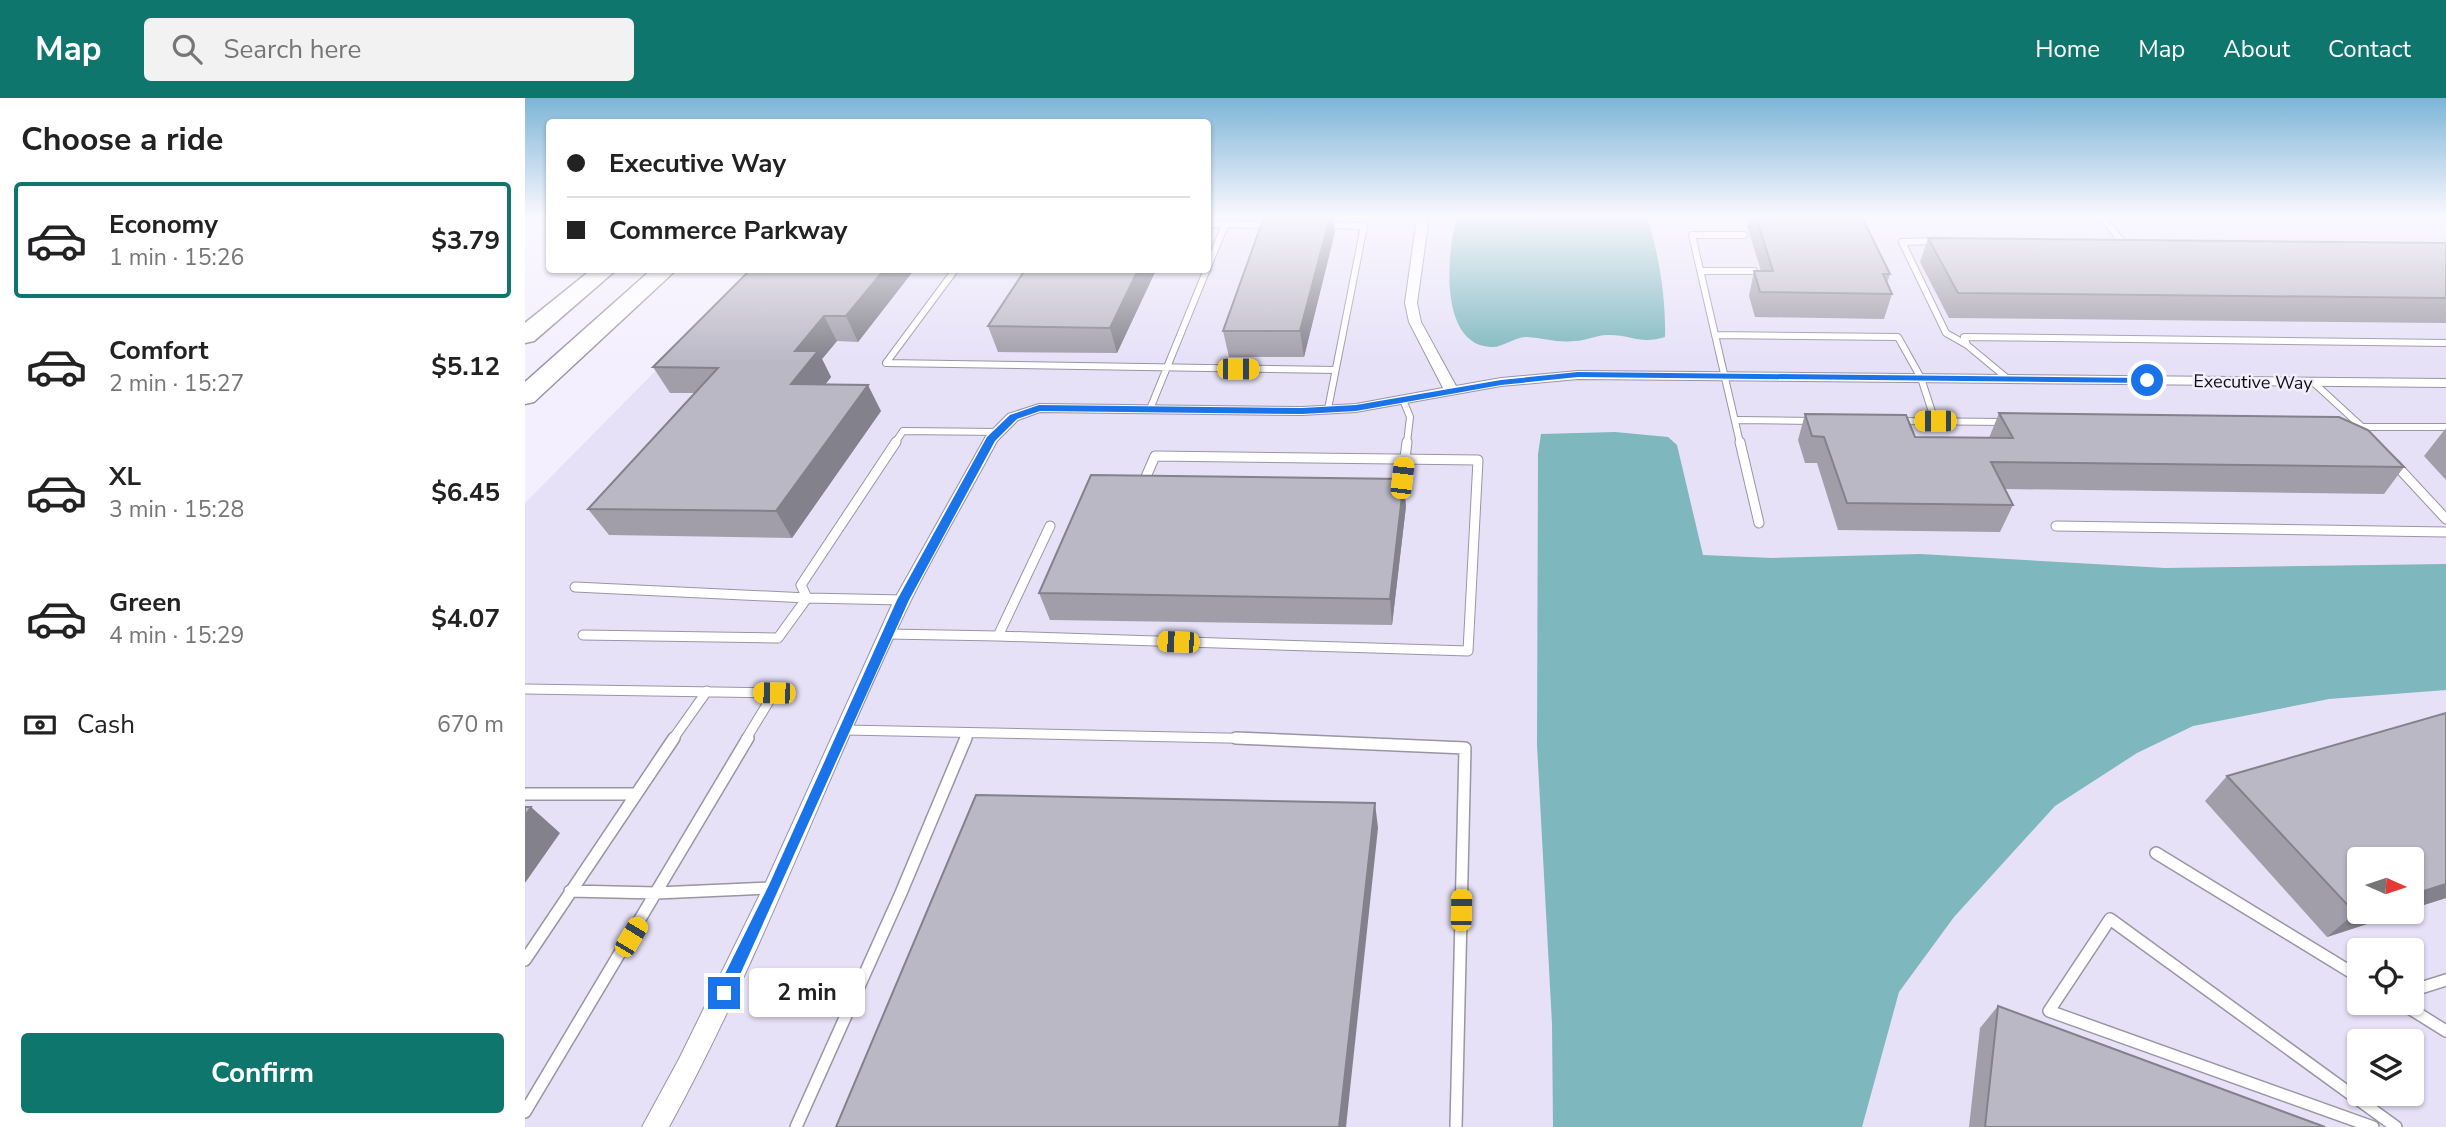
<!DOCTYPE html>
<html lang="en">
<head>
<meta charset="utf-8">
<style>
	body { margin:0; font-family:"Nunito Sans",sans-serif; background:#f2f2f2; color:#222; height:100vh; display:flex; flex-direction:column; font-size:26px; white-space:nowrap }
	* { box-sizing:border-box; margin:0 }
	p { font-size:23px; color:#767676 }
	.icon { flex:none; width:38px; height:38px; fill:none; stroke:currentColor; stroke-width:2; stroke-linecap:round; stroke-linejoin:round }
	.map { position:relative; flex:1; overflow:hidden }
	.side { display:flex; flex-direction:column; background:#fff; width:525px }
	.side>* { flex:none }
	.hud { position:absolute; left:21px; top:21px; width:665px; height:154px; border-radius:7px; box-shadow:0 2px 5px #0004; display:grid; align-content:center; height:154px; padding:0 21px; background:#fff }
	.needle { width:46px; rotate:93deg }
	.fabs { position:absolute; left:1822px; top:749px; display:grid; gap:14px }
	.fabs a { display:grid; place-items:center; width:77px; height:77px; border-radius:7px; background:#fff; box-shadow:0 2px 5px #0004; font-size:35px }
	.end { position:absolute; width:32px; height:32px; margin:-16px; border:9px solid #1a73e8; background:#fff; box-shadow:0 0 0 4px #fff }
	.from { border-radius:50% }
	.bubble { position:absolute; height:49px; border-radius:7px; background:#fff; box-shadow:0 2px 5px #0004; font-size:23px; font-weight:700; line-height:49px; text-align:center }
	.car { position:absolute; width:21px; height:42px; margin:-21px -10px; border-radius:9px; box-shadow:0 0 5px 2px #0007; background:linear-gradient(#f5c518 24%,#345 0 40%,#f5c518 0 76%,#345 0 86%,#f5c518 0) }
	.hud b { display:flex; align-items:center; gap:24px; height:66px; font-size:26px }
	.hud b+b { border-top:2px solid #e0e0e0 }
	.hud i { width:18px; height:18px; background:#222 }
	ul { padding:0; list-style:none }
	li { display:flex; align-items:center; gap:21px; height:116px; margin:0 14px 10px; padding:0 7px; border:4px solid transparent; border-radius:7px }
	li div { flex:1 }
	li b { display:block; font-size:26px }
	li em { font-style:normal; font-weight:700 }
	li.selected { border-color:#0f766e }
	li>.icon { width:63px; height:63px; stroke-width:1.5 }
	h2 { padding:0 21px; font-size:32px; line-height:84px }
	.pay { display:flex; align-items:center; gap:18px; height:77px; padding:0 21px; font-size:26px }
	.pay p { margin-inline-start:auto }
	.button { display:flex; gap:14px; margin-top:auto; padding:14px 21px }
	.button a { flex:1; height:80px; border-radius:7px; background:#0f766e; color:#fff; font-size:28px; font-weight:700; line-height:80px; text-align:center }
	header { display:flex; align-items:center; gap:42px; box-sizing:border-box; height:98px; padding:0 35px; background:#0f766e; color:#fff }
	header strong { font-size:33px }
	nav { display:flex; gap:38px; margin-inline-start:auto; font-size:24px }
	.search { width:490px; height:63px; background:#f2f2f2; display:flex; align-items:center; gap:18px; box-sizing:border-box; padding:0 24px; border-radius:7px; color:#767676; font-size:26px }
	main { display:flex; flex:1; min-height:0 }
	.map>svg:first-child { display:block }
</style>
</head>
<body>
<header>
<strong>Map</strong>
<div class="search"><svg class="icon" aria-label="search" viewBox="0 0 24 24"><circle cx="10" cy="10" r="6"/><path d="M15 15l6 6"/></svg>Search here</div>
<nav><a>Home</a><a>Map</a><a>About</a><a>Contact</a></nav>
</header>
<main>
<section class="side">
<h2>Choose a ride</h2>
<ul>
<li class="selected"><svg class="icon" aria-label="car" viewBox="0 0 24 24"><path d="M5 17H2v-5l4-1 3-4h7l3 4 3 1v5h-3M9 17h6M6 11h13"/><circle cx="7" cy="17" r="2"/><circle cx="17" cy="17" r="2"/></svg><div><b>Economy</b><p>1 min · 15:26</p></div><em>$3.79</em></li>
<li><svg class="icon" aria-label="car" viewBox="0 0 24 24"><path d="M5 17H2v-5l4-1 3-4h7l3 4 3 1v5h-3M9 17h6M6 11h13"/><circle cx="7" cy="17" r="2"/><circle cx="17" cy="17" r="2"/></svg><div><b>Comfort</b><p>2 min · 15:27</p></div><em>$5.12</em></li>
<li><svg class="icon" aria-label="car" viewBox="0 0 24 24"><path d="M5 17H2v-5l4-1 3-4h7l3 4 3 1v5h-3M9 17h6M6 11h13"/><circle cx="7" cy="17" r="2"/><circle cx="17" cy="17" r="2"/></svg><div><b>XL</b><p>3 min · 15:28</p></div><em>$6.45</em></li>
<li><svg class="icon" aria-label="car" viewBox="0 0 24 24"><path d="M5 17H2v-5l4-1 3-4h7l3 4 3 1v5h-3M9 17h6M6 11h13"/><circle cx="7" cy="17" r="2"/><circle cx="17" cy="17" r="2"/></svg><div><b>Green</b><p>4 min · 15:29</p></div><em>$4.07</em></li>
</ul>
<div class="pay"><svg class="icon" aria-label="cash" viewBox="0 0 24 24"><path d="M3 7h18v10H3z"/><circle cx="12" cy="12" r="2"/></svg>Cash<p>670 m</p></div>
<div class="button"><a>Confirm</a></div>
</section>
<div class="map">
<svg width="1921" height="1029" viewBox="0 0 1921 1029">
	<rect width="100%" height="100%" fill="#f3effe"/>
	<!-- built -->
	<path fill="#e6e1f7" fill-rule="evenodd" d="M683,119H1921V1029H0V405L230,172H682ZM1834,761H1886V814H1834ZM1834,852H1886V905H1834ZM1834,943H1886V996H1834Z"/>
	<!-- water -->
	<path fill="#7eb7be" d="M932,119H1122C1134,156 1141,201 1140,239C1115,247 1105,236 1082,237C1071,237 1061,243 1050,243C1033,245 1018,240 1002,239C989,239 977,250 966,249C913,247 922,152 932,119Z
		M1090,334L1143,339L1152,347L1178,457L1247,460L1395,456L1640,470L1921,466V592L1804,601L1668,628L1612,655L1530,708L1429,819L1374,894L1337,1029H1028L1027,926L1012,647L1013,356L1016,336Z"/>
	<g fill="none" stroke-linecap="round" stroke-linejoin="round">
		<defs>
			<path id="service-far2" d="M1577,119L1598,145
				M682,126L745,127
				M798,127L839,128L803,311
				M1412,143L1377,144L1421,235L1442,247
				M430,172L361,265L810,272
				M1178,173H1229
				M1190,237L1373,239L1396,280L1410,323
				M1483,281L1442,247L1439,239L1921,245
				M1788,284L1837,329
				M878,302L885,319L882,345
				M625,311L700,127
				M1213,322L1288,323
				M1372,323L1480,324
				M1827,329H1921
				M370,345L378,333L473,334
				M1215,345L1167,137H1219"/>
			<path id="service-far1" d="M1215,344L1234,425
				M1870,366L1921,421
				M876,393L882,344
				M1531,428L1921,434
				M50,489L282,500L276,487L371,344
				M363,536L473,538L525,428
				M58,537L253,540L282,500L378,502
				M473,538L943,553L953,362L630,358L617,388
				M0,591L249,595L221,641
				M320,632L750,641
				M148,641L182,593
				M440,641L442,637"/>
			<path id="service" d="M711,640L940,650L931,1029
				M0,696H109
				M1631,755L1834,879
				M45,793L132,795L247,790
				M0,862L149,640
				M1886,893L1921,882
				M1876,905L1921,933
				M0,1014L223,640
				M271,1029L376,795L441,640
				M1848,1029L1524,913L1585,821L1871,1029"/>
			<path id="minor" d="M892,119H904L892,205L896,224L931,288L976,280L1053,273L1921,281V289L1053,281L976,288L831,314L777,317L515,314L493,322L472,343C444,396 413,448 386,502C302,676 237,859 144,1029H117L154,961L241,784L369,502L461,338L483,316L514,306L777,309L831,306L918,290L884,224L880,205Z"/>
			<path id="motorway" d="M66,172H91L9,243L0,245V225Z
				M126,172H151L9,304L0,306V284Z"/>
		</defs>
		<!-- service-far2 casing -->
		<use href="#service-far2" stroke="#9995a3" stroke-width="8"/>
		<!-- service-far1 casing -->
		<use href="#service-far1" stroke="#9995a3" stroke-width="11"/>
		<!-- service casing -->
		<use href="#service" stroke="#9995a3" stroke-width="14"/>
		<!-- minor casing -->
		<use href="#minor" stroke="#9995a3" stroke-width="2"/>
		<!-- motorway casing -->
		<use href="#motorway" stroke="#9995a3" stroke-width="3"/>
		<!-- service-far2 -->
		<use href="#service-far2" stroke="#fff" stroke-width="6"/>
		<!-- service-far1 -->
		<use href="#service-far1" stroke="#fff" stroke-width="9"/>
		<!-- service -->
		<use href="#service" stroke="#fff" stroke-width="11"/>
		<!-- minor -->
		<use href="#minor" fill="#fff" fill-rule="evenodd"/>
		<!-- motorway -->
		<use href="#motorway" fill="#fff" fill-rule="evenodd"/>
	</g>
	<!-- wall -->
	<path fill="#a19eaa" d="M739,119H808L810,134L779,259H704L698,233Z
		M1223,119H1337L1365,176L1362,185L1367,196L1359,221L1230,219L1224,198L1229,173H1236L1222,128Z
		M1403,140L1921,145V225L1424,220L1395,164Z
		M389,172L333,244L312,243L297,261L306,279L300,287L356,313L267,440L84,437L63,411L170,295H145L128,269Z
		M631,172L592,255L473,254L463,228Z
		M1474,315L1879,369L1859,396L1480,391L1488,407L1475,434L1313,432L1292,365H1280L1273,342L1280,316L1390,339L1464,340Z
		M1921,330V382L1899,358Z
		M881,408L867,527L525,522L514,495Z
		M1921,615V800L1886,811V761H1834V814H1879L1802,839L1680,703L1702,678Z
		M1473,908L1800,1029H1444L1455,930Z"/>
	<!-- shaded-wall -->
	<path fill="#83818b" d="M805,119H808L810,134L779,259L775,233Z
		M359,172H389L333,244L321,218Z
		M613,172H631L592,255L585,230Z
		M299,218L312,243L297,261L306,279L280,312L266,286L270,253Z
		M343,287L356,313L267,440L251,413Z
		M879,381L881,408L867,527L865,501Z
		M850,705L853,730L821,1029H814Z
		M6,709L35,735L0,785V718Z
		M1921,786V800L1886,811V797Z
		M1834,814H1879L1802,839L1830,815Z"/>
	<!-- building -->
	<path fill="#bbb8c6" stroke="#83818b" stroke-width="2" d="M739,119H805L775,233H698Z
		M1231,119H1337L1365,176H1358L1367,196L1235,194L1229,173H1248Z
		M1403,140L1921,145V200L1433,195Z
		M225,172H359L321,218H299L270,253H293L266,286L343,287L251,413L63,411L193,270L128,269Z
		M500,172H613L585,230L463,228Z
		M1474,315L1814,319L1843,332L1879,369L1466,364L1488,407L1322,405L1299,339L1287,338L1280,316L1381,317L1390,339L1488,340Z
		M566,377L879,381L865,501L514,495Z
		M1921,615V786L1886,797V761H1834V814L1830,815L1702,678Z
		M451,697L850,705L814,1029H311Z
		M0,709H6L0,718Z
		M1473,908L1800,1029H1460Z"/>
	<!-- sky -->
	<linearGradient id="sky" x2="0" y2="1"><stop stop-color="#7db5d7"/><stop offset="0.45" stop-color="#faf8ff"/><stop offset="1" stop-color="#faf8ff" stop-opacity="0"/></linearGradient>
	<rect width="1921" height="263" fill="url(#sky)"/>
	<!-- route -->
	<path fill="#1a73e8" d="M1053,274L1622,280L1626,282L1622,285L1053,279L976,287L831,313L777,316L515,313L492,321L470,343L384,502L204,901H193V890L244,787L372,502L462,339L485,317L514,307L777,310L831,307L976,282Z"/>
	<g text-anchor="middle" dominant-baseline="central" stroke-width="5" stroke-linejoin="round" paint-order="stroke">
		<!-- far-street labels -->
		<g font-size="18" fill="#0f0d12" stroke="#f3effe">
			<text transform="translate(1728 284) rotate(1)">Executive Way</text>
		</g>
	</g>
</svg>
<div class="fabs">
<a><svg class="needle" viewBox="-14 -14 28 28"><path d="M0-13l5 13h-10z" fill="#e53935"/><path d="M0 13l5-13h-10z" fill="#767676"/></svg></a>
<a><svg class="icon" aria-label="locate" viewBox="0 0 24 24"><circle cx="12" cy="12" r="6"/><path d="M12 2v4M12 18v4M2 12h4M18 12h4"/></svg></a>
<a><svg class="icon" aria-label="layers" viewBox="0 0 24 24"><path d="M12 4l9 5-9 5-9-5zM3 14l9 5 9-5"/></svg></a>
</div>
<i class="end from" style="left:1622px;top:282px"></i>
<i class="end" style="left:199px;top:895px"></i>
<div class="bubble" style="left:224px;top:870px;width:116px">2 min</div>
<i class="car" style="left:713px;top:271px;rotate:90deg"></i>
<i class="car" style="left:1410px;top:323px;rotate:270deg"></i>
<i class="car" style="left:877px;top:380px;rotate:7deg"></i>
<i class="car" style="left:653px;top:544px;rotate:272deg"></i>
<i class="car" style="left:249px;top:595px;rotate:271deg"></i>
<i class="car" style="left:936px;top:812px;rotate:1deg"></i>
<i class="car" style="left:106px;top:839px;rotate:31deg"></i>
<div class="hud">
<b><i class="from"></i>Executive Way</b>
<b><i></i>Commerce Parkway</b>
</div>
</div>
</main>
</body>
</html>
